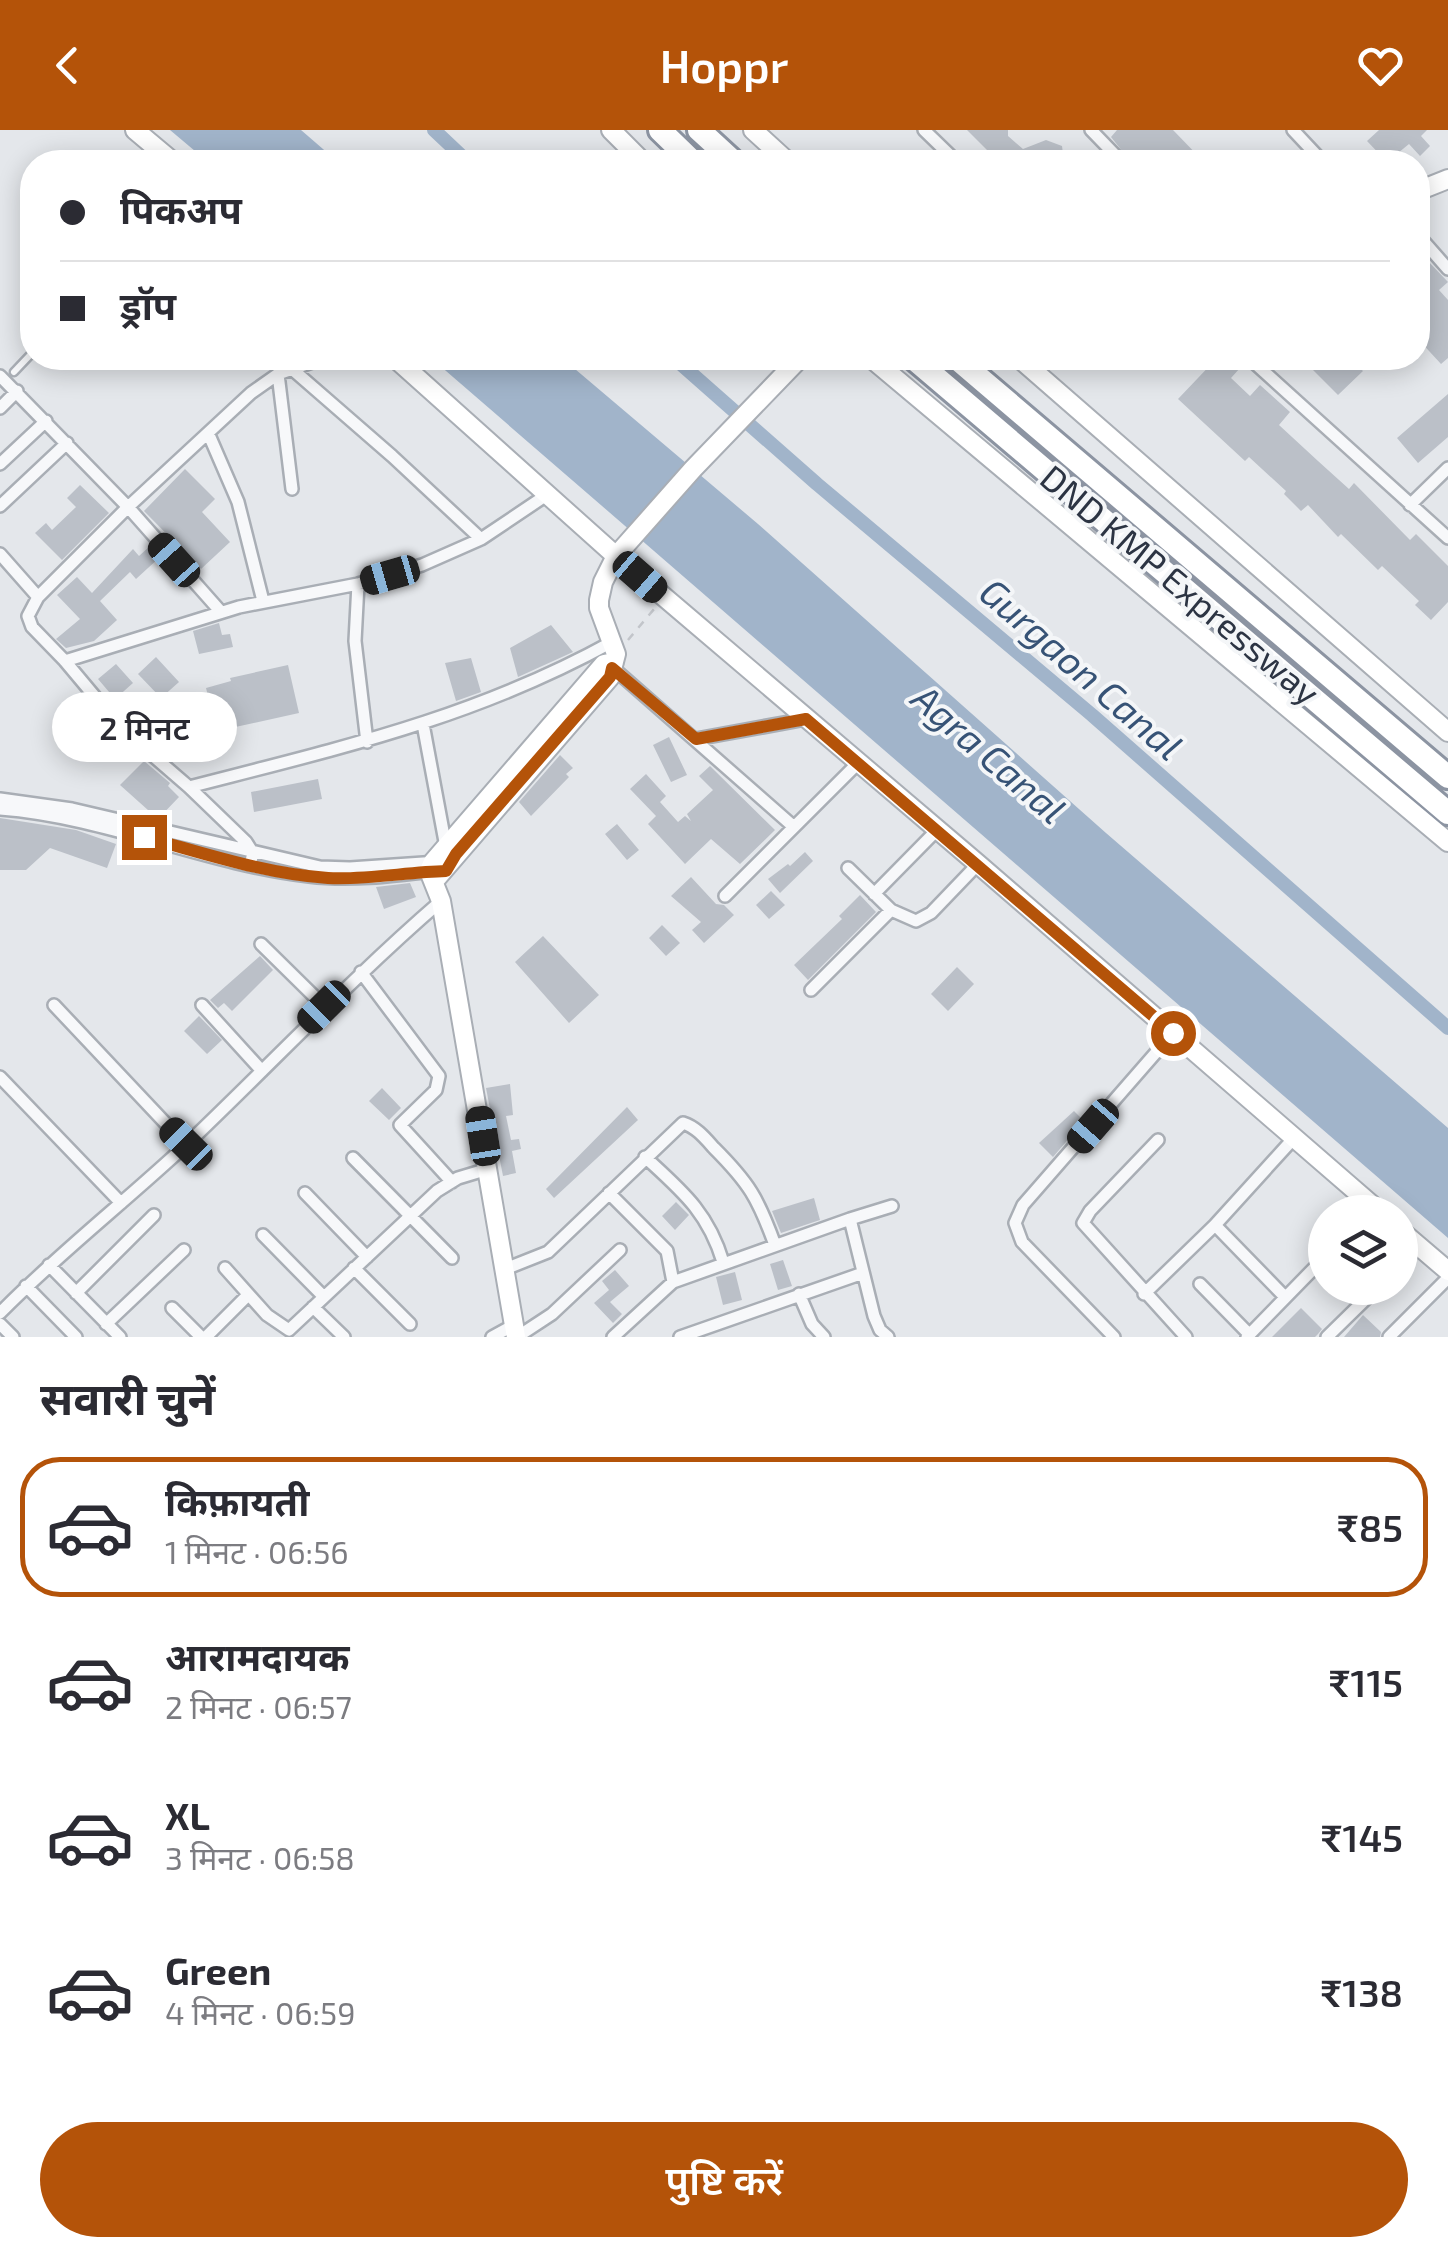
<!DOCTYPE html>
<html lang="hi">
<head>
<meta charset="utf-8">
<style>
	body { margin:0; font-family:"Exo 2","Noto Sans Devanagari",sans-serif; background:#f7f7f7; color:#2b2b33; height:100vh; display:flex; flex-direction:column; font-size:38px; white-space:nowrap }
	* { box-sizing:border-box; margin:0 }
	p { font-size:32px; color:#7c7c81 }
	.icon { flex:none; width:55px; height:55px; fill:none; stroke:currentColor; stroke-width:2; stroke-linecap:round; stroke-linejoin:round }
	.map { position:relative; height:1207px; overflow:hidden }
	.panel { display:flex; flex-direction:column; background:#fff; flex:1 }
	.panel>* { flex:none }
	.banner { position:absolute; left:20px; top:20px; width:1410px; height:220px; border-radius:40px; box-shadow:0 5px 25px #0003; display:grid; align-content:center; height:220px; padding:0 40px; background:#fff }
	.tools { position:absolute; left:1308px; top:1065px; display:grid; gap:20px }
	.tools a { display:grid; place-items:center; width:110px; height:110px; border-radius:50%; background:#fff; box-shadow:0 5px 25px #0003; font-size:50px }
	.end { position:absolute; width:45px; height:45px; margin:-22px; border:12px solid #b45309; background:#fff; box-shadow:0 0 0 5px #fff }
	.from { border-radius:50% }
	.bubble { position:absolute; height:70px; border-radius:35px; background:#fff; box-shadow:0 5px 25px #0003; font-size:32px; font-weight:600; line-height:70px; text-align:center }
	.car { position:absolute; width:30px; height:60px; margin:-30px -15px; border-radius:12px; box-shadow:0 0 8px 2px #0007; background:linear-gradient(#222 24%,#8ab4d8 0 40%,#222 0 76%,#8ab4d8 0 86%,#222 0) }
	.banner b { display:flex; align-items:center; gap:35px; height:95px; font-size:38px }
	.banner b+b { border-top:2px solid #e1e1e2 }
	.banner i { width:25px; height:25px; background:#2b2b33 }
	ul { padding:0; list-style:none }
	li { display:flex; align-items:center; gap:30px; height:140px; margin:0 20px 15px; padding:0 20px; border:5px solid transparent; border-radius:40px }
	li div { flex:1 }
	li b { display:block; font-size:38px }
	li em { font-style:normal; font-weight:600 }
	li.selected { border-color:#b45309 }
	li>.icon { width:90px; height:90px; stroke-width:1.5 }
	h2 { padding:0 40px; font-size:45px; line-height:120px }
	.primary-button { display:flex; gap:20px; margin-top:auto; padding:20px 40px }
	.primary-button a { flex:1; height:115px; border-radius:60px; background:#b45309; color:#fff; font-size:40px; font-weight:600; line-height:115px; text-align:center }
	header { display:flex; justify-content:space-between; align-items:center; height:130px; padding:0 40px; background:#b45309; color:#fff; font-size:45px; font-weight:600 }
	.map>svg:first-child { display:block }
</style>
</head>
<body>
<header><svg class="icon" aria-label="back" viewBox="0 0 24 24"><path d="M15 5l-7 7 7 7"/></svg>Hoppr<svg class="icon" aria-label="heart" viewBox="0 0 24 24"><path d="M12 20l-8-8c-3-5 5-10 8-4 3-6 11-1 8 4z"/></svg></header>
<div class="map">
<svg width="1448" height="1207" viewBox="0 0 1448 1207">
	<rect width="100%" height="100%" fill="#e4e7eb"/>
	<!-- water -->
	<path fill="#a1b4ca" d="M170,0H301L338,32H208Z
		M431,228H562L758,394L1106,703L1448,998V1108Z"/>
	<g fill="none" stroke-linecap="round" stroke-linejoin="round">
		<!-- canal -->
		<path stroke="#a1b4ca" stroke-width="14" d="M434,0L468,32
			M674,228L817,354L1092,585L1448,898"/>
	</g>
	<!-- building -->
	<path fill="#bbc0c8" d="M967,0H1008V6L1023,19L1046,10L1062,16L1064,32H1020L1011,24L992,25Z
		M1117,0H1173L1204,32H1131L1111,7Z
		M1379,0H1427L1421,6L1430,16L1420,26L1409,14L1387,32L1367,11Z
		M1427,130L1448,152L1439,160L1448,170V228L1441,234L1418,209V138Z
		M1217,228H1228L1240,238L1231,248L1250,266L1260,255L1290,282L1279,295L1318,331L1349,359L1354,353L1410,410L1416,404L1448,436V472L1431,490L1415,475L1419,471L1382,436L1378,440L1341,404L1338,407L1308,375L1301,381L1284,364L1286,361L1249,327L1245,331L1178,269Z
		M1301,228H1349L1363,241L1338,265Z
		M1448,264V307L1418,333L1397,308Z
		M185,339L215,369L202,382L230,412L201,439L144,381Z
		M80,355L109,383L62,430L35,403L46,393L52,400L76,377L67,368Z
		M150,416L160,427L136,449L130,442L100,471L117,490L94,511L66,518L56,509L80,489L57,465L77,447L92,463L133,419L139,426Z
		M219,493L222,505L230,504L233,517L199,524L193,501Z
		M551,495L573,522L518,547L510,518Z
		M156,527L179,552L161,568L138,544Z
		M471,528L481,562L456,571L445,533Z
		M116,534L133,553L115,569L98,549Z
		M288,535L299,583L217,601L206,558L231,551L230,548Z
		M157,578L175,597L156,616L136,597Z
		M669,607L687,645L671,652L653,615Z
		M560,625L573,638L566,644L569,647L531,686L519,672Z
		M144,631L170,653L168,656L179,667L158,689L120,655Z
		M710,636L775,700L740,734L711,709L685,734L648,694L656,686L630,659L646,644L666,666L660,672L678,692L685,686L691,691L687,684L713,660L699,646Z
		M318,649L322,669L254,682L251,662Z
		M0,688L76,700L116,714L107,738L50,718L26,740H0Z
		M617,694L639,720L627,730L605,704Z
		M805,722L813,731L780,763L768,749L788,734L790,736Z
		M691,747L716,774L724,775L734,785L704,813L692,800L701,792L671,766Z
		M410,753L416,767L384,779L376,757Z
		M771,761L785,775L769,789L756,775Z
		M860,765L876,782L808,850L794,835L842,789L839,786Z
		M662,795L680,813L666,826L649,808Z
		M543,806L599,865L569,893L515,832Z
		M260,826L273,840L232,881L224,873L218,878L210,870Z
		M957,837L974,854L948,881L931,864Z
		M199,886L222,910L207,924L184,901Z
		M510,954L513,985L506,986L511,1010L519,1009L521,1019L512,1021L516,1043L503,1046L486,958Z
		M382,958L401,978L389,990L369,971Z
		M627,977L638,990L554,1068L546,1059Z
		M1074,981L1084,991L1053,1027L1039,1013Z
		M814,1068L820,1090L781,1103L772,1081Z
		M676,1072L689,1085L675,1100L662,1086Z
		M783,1130L792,1156L778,1160L770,1134Z
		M615,1140L629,1156L610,1172L622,1184L613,1193L594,1173L609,1160L602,1151Z
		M735,1142L742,1170L723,1175L716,1147Z
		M1301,1178L1322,1199L1318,1204L1315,1207H1272Z
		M1363,1185L1381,1202L1380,1207H1344Z"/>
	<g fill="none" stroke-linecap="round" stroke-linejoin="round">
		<defs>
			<path id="lane" d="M14,242L32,223"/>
			<path id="street" d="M924,0L957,32
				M1091,0L1122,32
				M1293,0L1323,32
				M1418,105L1448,139
				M1249,228L1448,408
				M292,239L392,326L481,409
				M278,244L292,359
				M0,246L128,377L221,482
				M0,278L17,261
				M209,305L238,372L263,471
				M0,334L46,291
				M1410,375L1448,338
				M0,376L67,313
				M0,424L38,467
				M358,454L355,511L367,612
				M65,531L239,477L358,454L422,435L481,409L548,364
				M613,538L794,697
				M423,594L446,717
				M696,609L806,589
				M189,657C340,618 474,588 612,512
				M0,669L72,679L320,737L350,738L438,732
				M0,679C106,687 204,734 309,746C349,751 391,746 431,741
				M250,735L253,723L246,712L189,657L122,599L65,531L32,497L28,486L38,467L128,377L251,263L278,244L324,228
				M848,738L891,780L916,791L931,783L978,734
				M874,764L937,700
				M725,766L858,633
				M261,814L325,877
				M361,842L439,946L436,960L400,995L452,1052
				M811,860L891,780
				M54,875L186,1015
				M202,875L262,941
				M0,947L121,1073
				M1158,1010L1090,1081L1083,1093L1186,1207
				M645,1027C682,1061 708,1082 723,1132
				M353,1028L452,1128
				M305,1063L367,1127
				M609,1063L667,1121L673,1152
				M850,1089L892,1076
				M1215,1095L1285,1167
				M263,1105L324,1167
				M49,1135L120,1207
				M1400,1135L1419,1116
				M225,1138L267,1185L289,1200L437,1061L458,1048L488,1039
				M354,1138L410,1194
				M505,1139L548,1122L683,993C696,997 705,1008 714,1018C749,1053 758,1068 775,1115
				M1200,1154L1249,1204
				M26,1156L76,1207
				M76,1163L154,1085
				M799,1164L812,1194L824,1207
				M1144,1164L1215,1095L1294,1008
				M313,1177L344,1207
				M172,1178L201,1207
				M0,1183C59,1123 125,1072 187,1014C272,933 352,848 441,771
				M0,1194L13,1207
				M106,1194L184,1120
				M206,1207L248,1165
				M492,1207L514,1195
				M517,1207L552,1184L620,1120
				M613,1207L673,1152L850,1089L874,1186L880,1200L888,1207
				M680,1207L863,1143
				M1114,1207L1022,1112L1015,1093L1023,1075L1173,903
				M1247,1207L1325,1127
				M1327,1207L1377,1158
				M1389,1207L1448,1148"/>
			<path id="secondary" d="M135,0L173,32
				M611,0L643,32
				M753,0L788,32
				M1418,61L1448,49
				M395,228L616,426L978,734L1380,1082
				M871,228L1448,712
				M1019,228L1448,602
				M435,750L610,547L616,524L599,478V470L603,452L616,426L693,339L800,228
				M1400,1100L1448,1141
				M516,1207L441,771L429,741L433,732L604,534L614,532"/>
			<path id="highway" d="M660,0L693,32
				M699,0L734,32
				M913,228L1448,683
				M956,228L1448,647"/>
		</defs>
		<!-- lane casing -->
		<use href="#lane" stroke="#a9aeb5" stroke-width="11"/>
		<!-- street casing -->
		<use href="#street" stroke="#a9aeb5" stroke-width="16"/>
		<!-- secondary casing -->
		<use href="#secondary" stroke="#a9aeb5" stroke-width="22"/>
		<!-- highway casing -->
		<use href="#highway" stroke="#8c94a2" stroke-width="28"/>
		<!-- path -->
		<path stroke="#c2c5ca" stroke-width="2.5" stroke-dasharray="8 8" stroke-linecap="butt" d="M628,510L655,478"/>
		<!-- lane -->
		<use href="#lane" stroke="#f7f8fa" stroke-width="6"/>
		<!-- street -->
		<use href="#street" stroke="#f7f8fa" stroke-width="11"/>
		<!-- secondary -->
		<use href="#secondary" stroke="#fff" stroke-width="18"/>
		<!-- highway -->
		<use href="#highway" stroke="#fff" stroke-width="22"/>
	</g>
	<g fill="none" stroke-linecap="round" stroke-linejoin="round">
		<!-- route -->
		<path stroke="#b45309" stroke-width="12" d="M144,707C204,723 265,744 328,748C367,750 407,742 446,741L456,724L610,547L612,538L696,609L806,589L1173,903"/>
	</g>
	<g text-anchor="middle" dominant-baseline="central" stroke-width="8" stroke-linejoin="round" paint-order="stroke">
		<!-- street labels -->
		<g font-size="35" fill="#2c3443" stroke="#f4f6f8">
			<text transform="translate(1181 454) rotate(40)">DND KMP Expressway</text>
		</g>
		<!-- water labels -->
		<g font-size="38" font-style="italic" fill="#375376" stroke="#f4f6f8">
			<text transform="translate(1082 538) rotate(41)">Gurgaon Canal</text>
			<text transform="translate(990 623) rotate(41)">Agra Canal</text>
		</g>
	</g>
</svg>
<div class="tools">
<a><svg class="icon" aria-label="layers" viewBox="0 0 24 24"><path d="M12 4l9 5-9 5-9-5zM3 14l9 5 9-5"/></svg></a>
</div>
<i class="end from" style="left:1173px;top:903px"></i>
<i class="end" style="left:144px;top:707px"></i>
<div class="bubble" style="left:52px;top:562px;width:185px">2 मिनट</div>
<i class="car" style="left:174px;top:430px;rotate:318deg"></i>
<i class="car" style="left:390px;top:445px;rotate:254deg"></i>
<i class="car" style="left:640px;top:447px;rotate:131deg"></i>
<i class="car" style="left:324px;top:877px;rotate:225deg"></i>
<i class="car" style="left:1093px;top:996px;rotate:221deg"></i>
<i class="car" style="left:483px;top:1006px;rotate:351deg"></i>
<i class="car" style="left:186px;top:1014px;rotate:315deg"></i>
<div class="banner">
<b><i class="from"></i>पिकअप</b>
<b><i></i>ड्रॉप</b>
</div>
</div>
<section class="panel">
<h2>सवारी चुनें</h2>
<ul>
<li class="selected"><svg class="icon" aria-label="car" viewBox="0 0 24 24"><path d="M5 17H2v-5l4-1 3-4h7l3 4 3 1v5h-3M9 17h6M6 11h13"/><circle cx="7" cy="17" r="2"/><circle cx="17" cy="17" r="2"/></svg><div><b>किफ़ायती</b><p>1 मिनट · 06:56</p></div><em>₹85</em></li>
<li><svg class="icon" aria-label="car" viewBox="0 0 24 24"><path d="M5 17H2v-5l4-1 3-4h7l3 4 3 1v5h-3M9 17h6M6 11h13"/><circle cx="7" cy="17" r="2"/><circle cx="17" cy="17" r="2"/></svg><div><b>आरामदायक</b><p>2 मिनट · 06:57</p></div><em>₹115</em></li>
<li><svg class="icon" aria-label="car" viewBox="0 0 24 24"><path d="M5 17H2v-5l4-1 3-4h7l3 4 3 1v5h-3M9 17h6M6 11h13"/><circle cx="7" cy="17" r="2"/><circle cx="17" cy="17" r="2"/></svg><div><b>XL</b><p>3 मिनट · 06:58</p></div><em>₹145</em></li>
<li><svg class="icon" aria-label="car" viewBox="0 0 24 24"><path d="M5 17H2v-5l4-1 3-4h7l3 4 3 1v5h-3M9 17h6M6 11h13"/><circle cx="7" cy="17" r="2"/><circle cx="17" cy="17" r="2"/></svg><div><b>Green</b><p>4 मिनट · 06:59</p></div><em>₹138</em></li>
</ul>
<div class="primary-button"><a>पुष्टि करें</a></div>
</section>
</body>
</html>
